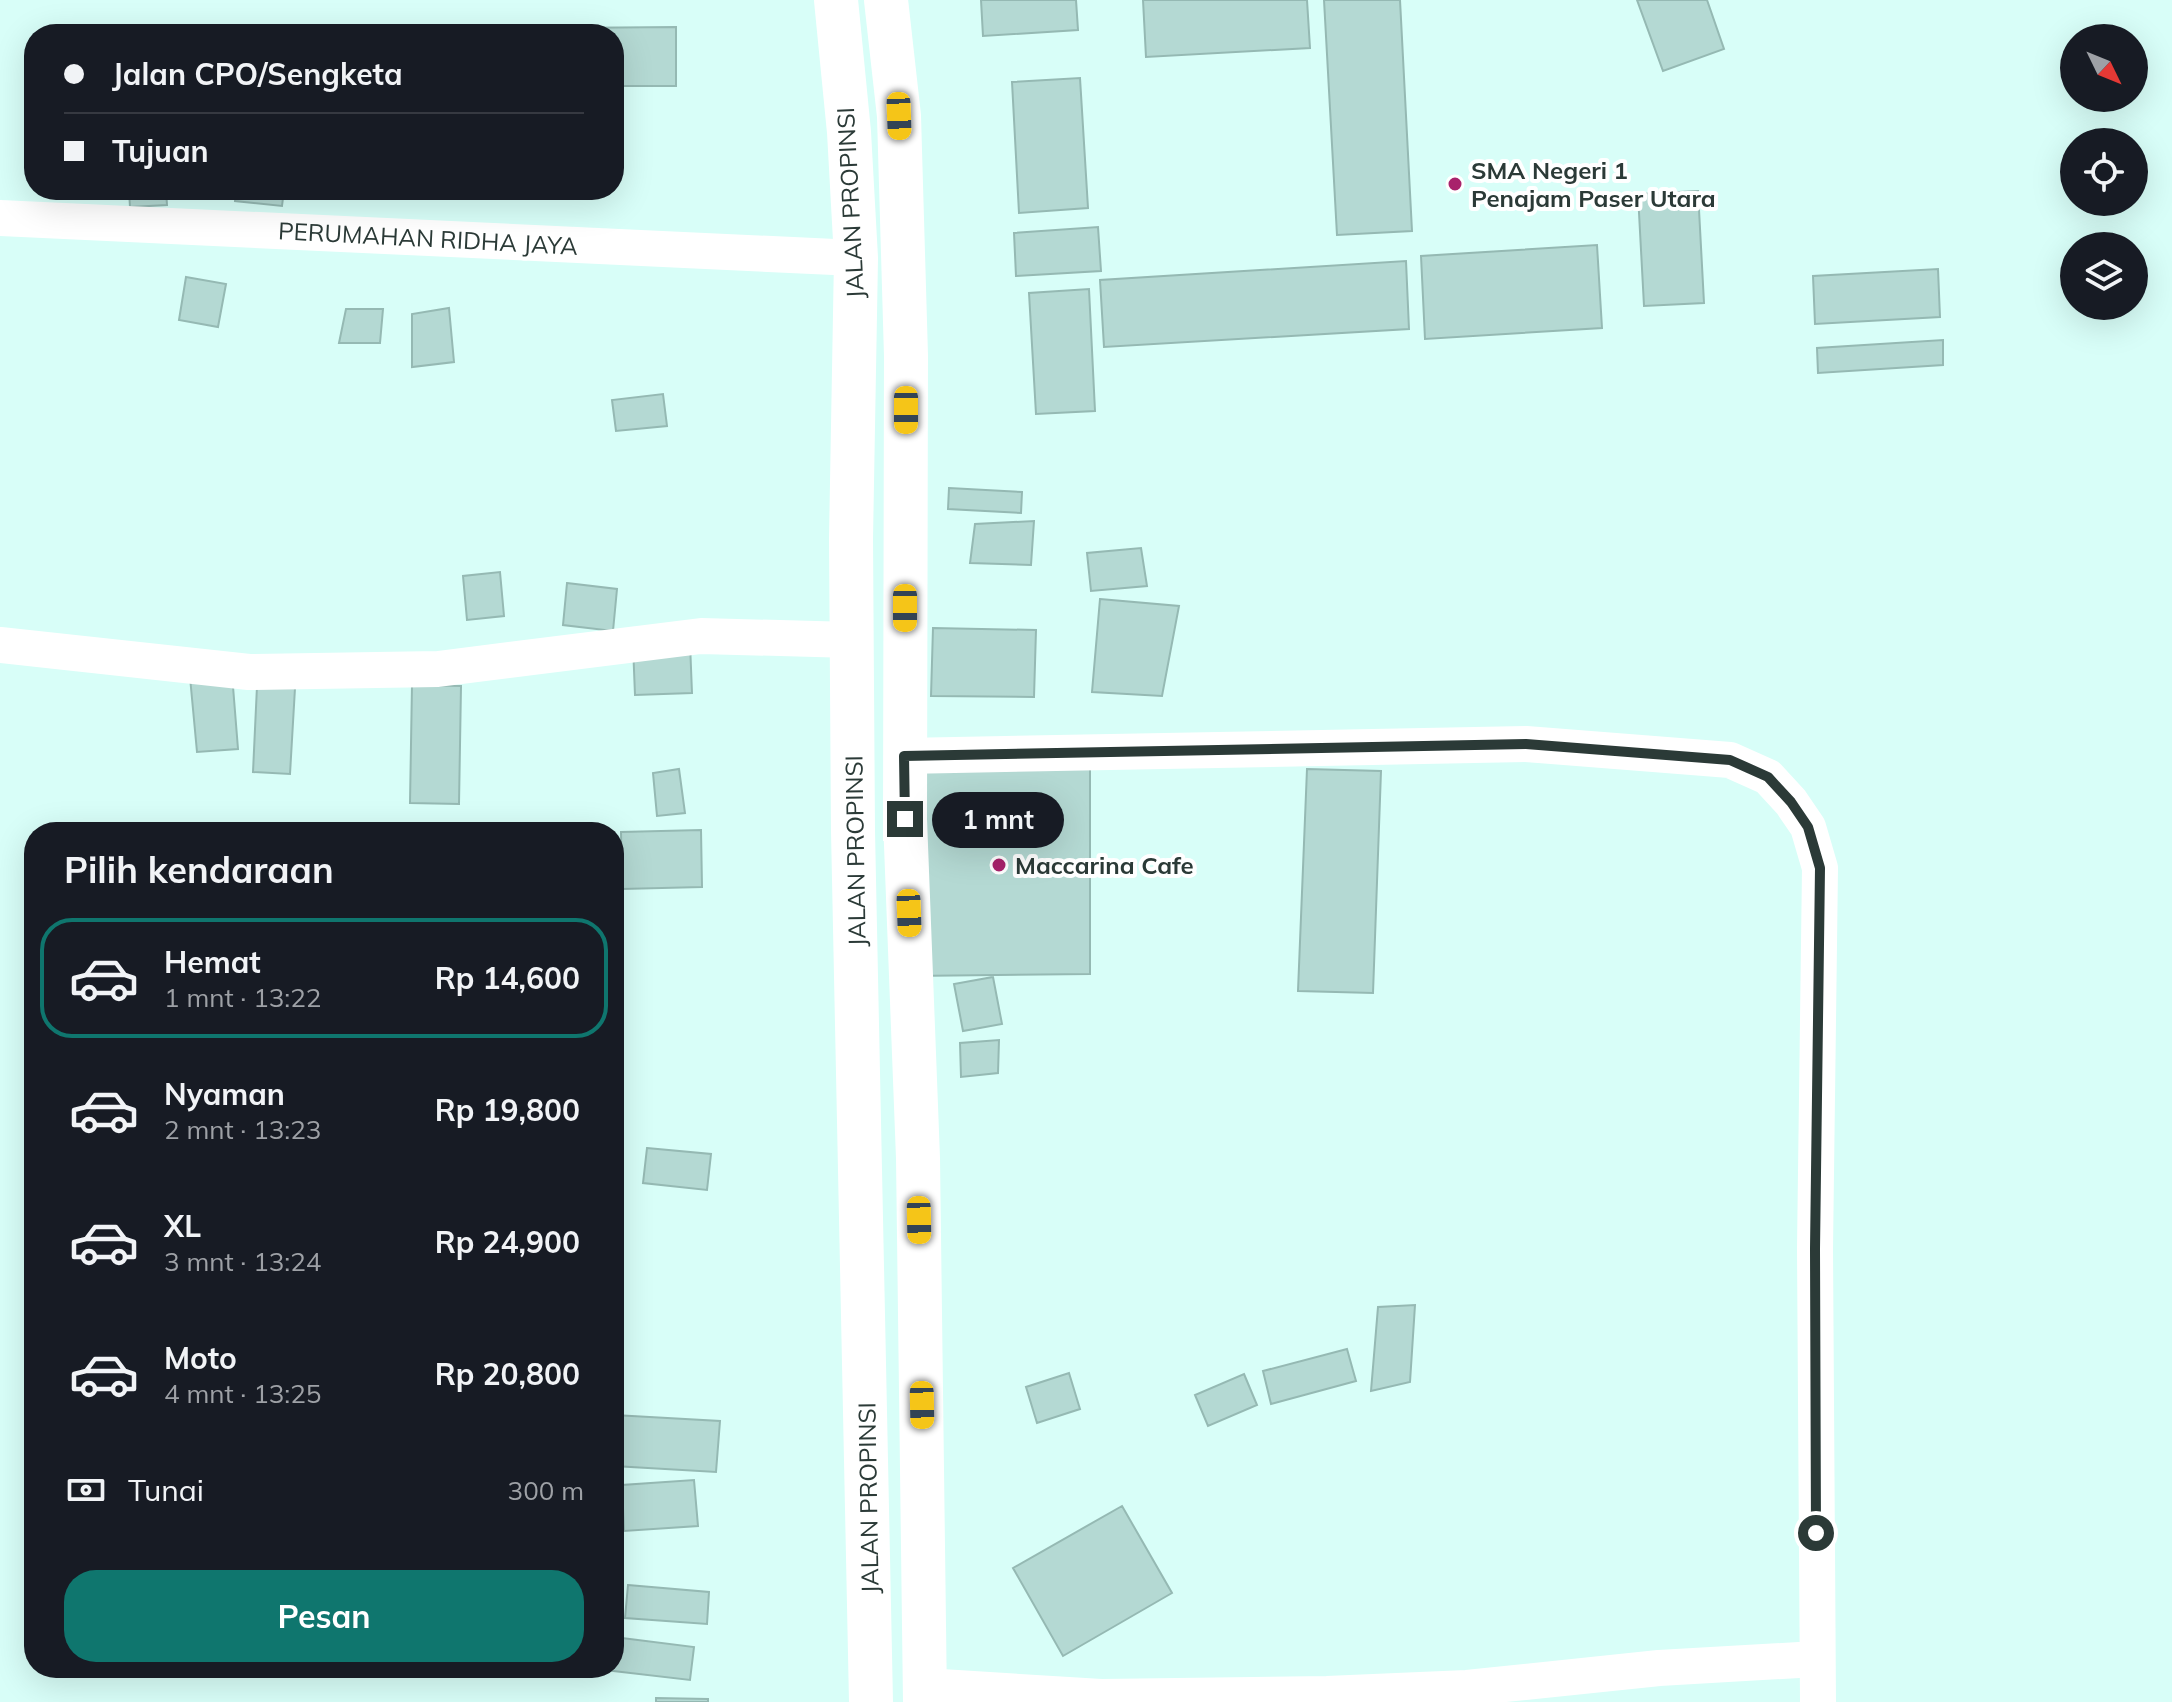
<!DOCTYPE html>
<html lang="id">
<head>
<meta charset="utf-8">
<style>
	body { margin:0; font-family:Mulish,sans-serif; background:#242831; color:#f1f3f6; height:100vh; display:flex; flex-direction:column; font-size:30px; white-space:nowrap }
	* { box-sizing:border-box; margin:0 }
	p { font-size:26px; color:#9ea1a6 }
	.icon { flex:none; width:44px; height:44px; fill:none; stroke:currentColor; stroke-width:2; stroke-linecap:round; stroke-linejoin:round }
	.map { position:relative; flex:1; overflow:hidden }
	.sheet { position:absolute; left:24px; top:822px; width:600px; height:856px; display:flex; flex-direction:column; background:#171b24; border-radius:32px; box-shadow:0 8px 32px #0002 }
	.sheet>* { flex:none }
	.top-card { position:absolute; left:24px; top:24px; width:600px; height:176px; border-radius:32px; box-shadow:0 8px 32px #0002; display:grid; align-content:center; height:176px; padding:0 40px; background:#171b24 }
	.needle { width:52px; rotate:133deg }
	.controls { position:absolute; left:2060px; top:24px; display:grid; gap:16px }
	.controls a { display:grid; place-items:center; width:88px; height:88px; border-radius:50%; background:#171b24; box-shadow:0 8px 32px #0002; font-size:40px }
	.end { position:absolute; width:36px; height:36px; margin:-18px; border:10px solid #2b3a37; background:#fff; box-shadow:0 0 0 4px #fff }
	.from { border-radius:50% }
	.bubble { position:absolute; height:56px; border-radius:28px; background:#171b24; box-shadow:0 8px 32px #0002; font-size:26px; font-weight:700; line-height:56px; text-align:center }
	.car { position:absolute; width:24px; height:48px; margin:-24px -12px; border-radius:10px; box-shadow:0 0 6px 2px #0007; background:linear-gradient(#f5c518 24%,#345 0 40%,#f5c518 0 76%,#345 0 86%,#f5c518 0) }
	.top-card b { display:flex; align-items:center; gap:28px; height:76px; font-size:30px }
	.top-card b+b { border-top:2px solid #363941 }
	.top-card i { width:20px; height:20px; background:#f1f3f6 }
	ul { padding:0; list-style:none }
	li { display:flex; align-items:center; gap:24px; height:120px; margin:0 16px 12px; padding:0 24px; border:4px solid transparent; border-radius:32px }
	li div { flex:1 }
	li b { display:block; font-size:30px }
	li em { font-style:normal; font-weight:700 }
	li.selected { border-color:#0f766e }
	li>.icon { width:72px; height:72px; stroke-width:1.5 }
	h2 { padding:0 40px; font-size:36px; line-height:96px }
	.pay { display:flex; align-items:center; gap:20px; height:88px; padding:0 40px; font-size:30px }
	.pay p { margin-inline-start:auto }
	.cta { display:flex; gap:16px; margin-top:auto; padding:16px 40px }
	.cta a { flex:1; height:92px; border-radius:32px; background:#0f766e; color:#fff; font-size:32px; font-weight:700; line-height:92px; text-align:center }
	.map>svg:first-child { display:block }
</style>
</head>
<body>
<div class="map">
<svg width="2172" height="1702" viewBox="0 0 2172 1702">
	<rect width="100%" height="100%" fill="#d8fef8"/>
	<!-- building -->
	<path fill="#b4d9d3" stroke="#95b9b3" stroke-width="2" d="M981,0H1076L1078,30L983,36Z
		M1143,0H1307L1310,48L1146,57Z
		M1324,0H1400L1412,231L1337,235Z
		M1637,0H1707L1724,49L1663,71Z
		M676,27V86H614V34H561V28Z
		M1080,78L1088,208L1019,213L1012,82Z
		M129,190H166L167,205L130,207Z
		M236,190H284L282,206L235,201Z
		M1698,191L1704,303L1644,306L1638,194Z
		M1098,227L1101,271L1016,276L1014,233Z
		M1597,245L1602,328L1425,339L1421,256Z
		M1406,261L1409,329L1104,347L1100,280Z
		M1938,269L1940,317L1815,324L1813,276Z
		M186,277L226,284L218,327L179,320Z
		M1089,289L1095,411L1036,414L1029,293Z
		M449,308L454,362L412,367V314Z
		M346,309H383L380,343H339Z
		M1943,340V365L1818,373L1817,348Z
		M663,394L667,426L616,431L612,400Z
		M949,488L1022,492L1021,513L948,509Z
		M1034,521L1031,565L970,563L975,524Z
		M1141,548L1147,586L1091,591L1087,553Z
		M500,572L504,616L467,620L463,576Z
		M567,583L617,589L613,631L563,625Z
		M1100,599L1179,606L1162,696L1092,692Z
		M933,628L1036,630L1034,697L931,696Z
		M690,643L692,693L635,695L633,645Z
		M232,674L238,749L197,752L190,677Z
		M412,685L461,686L459,804L410,803Z
		M257,686L295,688L290,774L253,772Z
		M1090,753V974L911,976L904,756Z
		M679,769L685,813L657,816L653,773Z
		M1307,769L1381,771L1373,993L1298,991Z
		M701,830L702,887L622,889L621,832Z
		M993,977L1002,1024L963,1031L954,984Z
		M999,1040L998,1073L961,1077L960,1043Z
		M647,1148L711,1154L707,1190L643,1183Z
		M1415,1305L1410,1382L1371,1391L1378,1307Z
		M1347,1349L1356,1381L1271,1404L1263,1371Z
		M1069,1373L1080,1409L1037,1423L1026,1387Z
		M1244,1374L1257,1405L1208,1426L1195,1395Z
		M614,1415L720,1421L716,1472L614,1466Z
		M694,1480L698,1526L624,1531L622,1485Z
		M1122,1506L1172,1593L1063,1656L1013,1568Z
		M628,1585L709,1592L707,1624L625,1618Z
		M614,1637L694,1647L690,1680L596,1669L614,1668Z
		M656,1698L708,1699V1702H656Z"/>
	<g fill="none" stroke-linecap="round" stroke-linejoin="round">
		<!-- minor -->
		<path stroke="#fff" stroke-width="36" d="M0,218L856,258
			M0,645L249,672L438,669L701,636L852,640
			M904,756L1526,744L1730,760L1768,777L1791,802L1808,827L1820,868L1815,1249L1818,1702
			M925,1686L1101,1697L1327,1694L1467,1688L1659,1668L1816,1659"/>
		<!-- trunk -->
		<path stroke="#fff" stroke-width="44" d="M836,0L849,132L856,258L851,539L853,831L871,1702
			M886,0L899,116L906,356L905,819L918,1158L925,1702"/>
	</g>
	<g fill="none" stroke-linecap="round" stroke-linejoin="round">
		<!-- route -->
		<path stroke="#2b3a37" stroke-width="10" d="M905,819L904,756L1526,744L1730,760L1768,777L1791,802L1808,827L1820,868L1815,1249L1816,1533"/>
	</g>
	<!-- markers -->
	<g fill="#a8226b" stroke="#fff" stroke-width="3">
		<circle cx="1455" cy="184" r="8"/>
		<circle cx="999" cy="865" r="8"/>
	</g>
	<g text-anchor="middle" dominant-baseline="central" stroke-width="8" stroke-linejoin="round" paint-order="stroke">
		<!-- poi labels -->
		<g font-size="24" font-weight="bold" fill="#2b3a37" stroke="#fff" text-anchor="start">
			<text x="1471" y="170">SMA Negeri 1<tspan x="1471" dy="28">Penajam Paser Utara</tspan></text>
			<text x="1015" y="865">Maccarina Cafe</text>
		</g>
		<!-- street labels -->
		<g font-size="24" fill="#2b3a37" stroke="#fff">
			<text transform="translate(850 203) rotate(-93)">JALAN PROPINSI</text>
			<text transform="translate(428 238) rotate(3)">PERUMAHAN RIDHA JAYA</text>
			<text transform="translate(855 851) rotate(-91)">JALAN PROPINSI</text>
			<text transform="translate(868 1498) rotate(-91)">JALAN PROPINSI</text>
		</g>
	</g>
</svg>
<div class="controls">
<a><svg class="needle" viewBox="-14 -14 28 28"><path d="M0-13l5 13h-10z" fill="#e53935"/><path d="M0 13l5-13h-10z" fill="#9ea1a6"/></svg></a>
<a><svg class="icon" aria-label="locate" viewBox="0 0 24 24"><circle cx="12" cy="12" r="6"/><path d="M12 2v4M12 18v4M2 12h4M18 12h4"/></svg></a>
<a><svg class="icon" aria-label="layers" viewBox="0 0 24 24"><path d="M12 4l9 5-9 5-9-5zM3 14l9 5 9-5"/></svg></a>
</div>
<i class="end from" style="left:1816px;top:1533px"></i>
<i class="end" style="left:905px;top:819px"></i>
<div class="bubble" style="left:932px;top:792px;width:132px">1 mnt</div>
<i class="car" style="left:899px;top:116px;rotate:178deg"></i>
<i class="car" style="left:906px;top:410px;rotate:180deg"></i>
<i class="car" style="left:905px;top:608px;rotate:180deg"></i>
<i class="car" style="left:909px;top:913px;rotate:178deg"></i>
<i class="car" style="left:919px;top:1220px;rotate:179deg"></i>
<i class="car" style="left:922px;top:1405px;rotate:179deg"></i>
<div class="top-card">
<b><i class="from"></i>Jalan CPO/Sengketa</b>
<b><i></i>Tujuan</b>
</div>
<section class="sheet">
<h2>Pilih kendaraan</h2>
<ul>
<li class="selected"><svg class="icon" aria-label="car" viewBox="0 0 24 24"><path d="M5 17H2v-5l4-1 3-4h7l3 4 3 1v5h-3M9 17h6M6 11h13"/><circle cx="7" cy="17" r="2"/><circle cx="17" cy="17" r="2"/></svg><div><b>Hemat</b><p>1 mnt · 13:22</p></div><em>Rp 14,600</em></li>
<li><svg class="icon" aria-label="car" viewBox="0 0 24 24"><path d="M5 17H2v-5l4-1 3-4h7l3 4 3 1v5h-3M9 17h6M6 11h13"/><circle cx="7" cy="17" r="2"/><circle cx="17" cy="17" r="2"/></svg><div><b>Nyaman</b><p>2 mnt · 13:23</p></div><em>Rp 19,800</em></li>
<li><svg class="icon" aria-label="car" viewBox="0 0 24 24"><path d="M5 17H2v-5l4-1 3-4h7l3 4 3 1v5h-3M9 17h6M6 11h13"/><circle cx="7" cy="17" r="2"/><circle cx="17" cy="17" r="2"/></svg><div><b>XL</b><p>3 mnt · 13:24</p></div><em>Rp 24,900</em></li>
<li><svg class="icon" aria-label="car" viewBox="0 0 24 24"><path d="M5 17H2v-5l4-1 3-4h7l3 4 3 1v5h-3M9 17h6M6 11h13"/><circle cx="7" cy="17" r="2"/><circle cx="17" cy="17" r="2"/></svg><div><b>Moto</b><p>4 mnt · 13:25</p></div><em>Rp 20,800</em></li>
</ul>
<div class="pay"><svg class="icon" aria-label="cash" viewBox="0 0 24 24"><path d="M3 7h18v10H3z"/><circle cx="12" cy="12" r="2"/></svg>Tunai<p>300 m</p></div>
<div class="cta"><a>Pesan</a></div>
</section>
</div>
</body>
</html>
